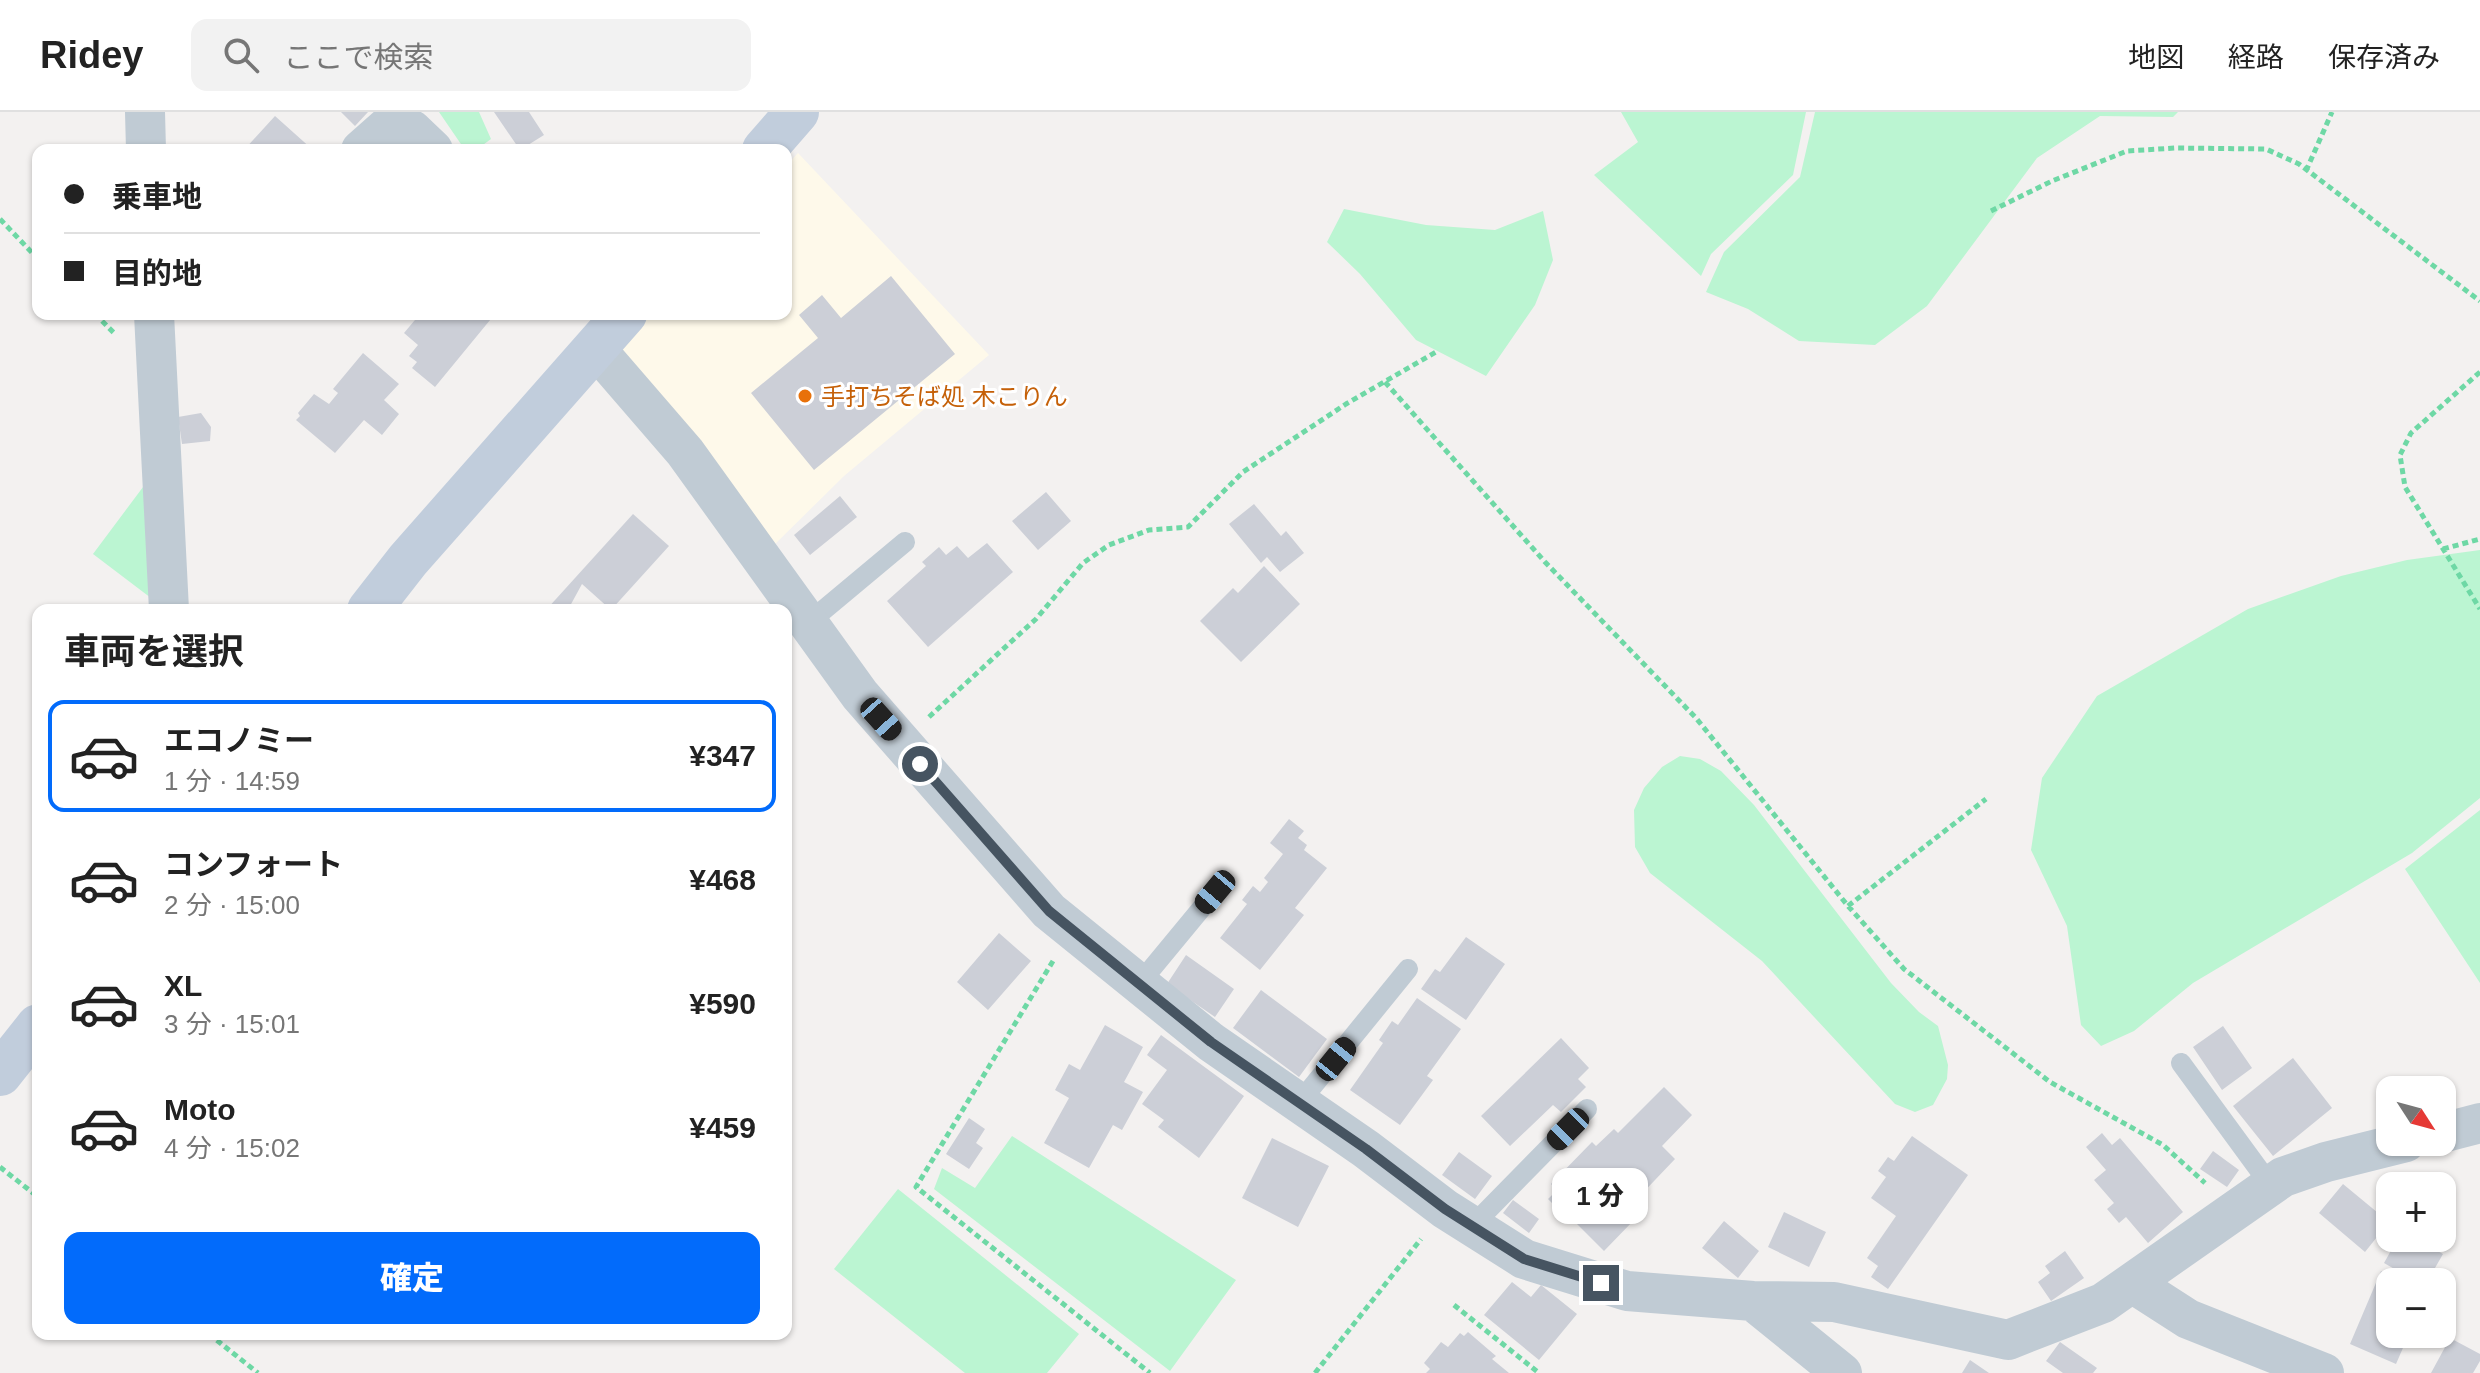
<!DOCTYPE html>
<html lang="ja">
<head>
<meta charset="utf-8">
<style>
	body { margin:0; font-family:Helvetica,"Noto Sans JP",sans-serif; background:#f2f2f2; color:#222; height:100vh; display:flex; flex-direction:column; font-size:30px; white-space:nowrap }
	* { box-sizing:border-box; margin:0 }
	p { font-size:26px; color:#767676 }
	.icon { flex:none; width:44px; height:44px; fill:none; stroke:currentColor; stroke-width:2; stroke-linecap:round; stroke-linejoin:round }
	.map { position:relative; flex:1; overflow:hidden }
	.sheet { position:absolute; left:32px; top:492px; width:760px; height:736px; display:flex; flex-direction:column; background:#fff; border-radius:16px; box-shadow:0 2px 6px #0004 }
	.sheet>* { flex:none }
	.guide { position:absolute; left:32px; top:32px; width:760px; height:176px; border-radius:16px; box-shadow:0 2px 6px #0004; display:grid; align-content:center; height:176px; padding:0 32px; background:#fff }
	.needle { width:52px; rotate:126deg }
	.tools { position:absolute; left:2376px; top:964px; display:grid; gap:16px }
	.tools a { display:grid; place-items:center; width:80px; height:80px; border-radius:16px; background:#fff; box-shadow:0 2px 6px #0004; font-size:40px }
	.end { position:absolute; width:36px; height:36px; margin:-18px; border:10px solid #465461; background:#fff; box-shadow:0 0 0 4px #fff }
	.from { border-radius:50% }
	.bubble { position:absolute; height:56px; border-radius:16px; background:#fff; box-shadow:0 2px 6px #0004; font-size:26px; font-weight:800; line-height:56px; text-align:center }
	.car { position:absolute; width:24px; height:48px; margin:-24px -12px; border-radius:10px; box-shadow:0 0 6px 2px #0007; background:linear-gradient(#222 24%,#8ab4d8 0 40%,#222 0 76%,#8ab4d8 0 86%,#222 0) }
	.guide b { display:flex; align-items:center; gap:28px; height:76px; font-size:30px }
	.guide b+b { border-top:2px solid #e0e0e0 }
	.guide i { width:20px; height:20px; background:#222 }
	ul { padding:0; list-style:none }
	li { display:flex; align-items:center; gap:24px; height:112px; margin:0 16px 12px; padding:0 16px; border:4px solid transparent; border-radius:16px }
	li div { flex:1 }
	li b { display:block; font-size:30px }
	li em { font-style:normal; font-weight:800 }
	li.current { border-color:#026bfb }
	li>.icon { width:72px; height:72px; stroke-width:1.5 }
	h2 { padding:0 32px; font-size:36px; line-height:96px }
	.primary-button { display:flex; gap:16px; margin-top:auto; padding:16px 32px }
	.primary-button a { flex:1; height:92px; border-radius:16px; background:#026bfb; color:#fff; font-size:32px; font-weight:800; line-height:92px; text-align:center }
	header { display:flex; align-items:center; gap:48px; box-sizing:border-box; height:112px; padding:0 40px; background:#fff; border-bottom:2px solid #e0e0e0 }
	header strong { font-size:38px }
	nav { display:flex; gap:44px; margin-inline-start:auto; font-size:28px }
	.search { width:560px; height:72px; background:#f2f2f2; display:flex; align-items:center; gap:20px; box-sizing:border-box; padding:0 28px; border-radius:16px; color:#767676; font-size:30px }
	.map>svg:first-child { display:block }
</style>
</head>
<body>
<header>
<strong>Ridey</strong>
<div class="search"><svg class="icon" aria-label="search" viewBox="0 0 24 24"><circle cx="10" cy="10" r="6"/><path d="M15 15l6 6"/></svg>ここで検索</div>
<nav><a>地図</a><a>経路</a><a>保存済み</a></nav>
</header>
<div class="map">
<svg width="2480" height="1261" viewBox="0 0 2480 1261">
	<rect width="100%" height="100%" fill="#f3f1f0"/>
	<!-- commercial -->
	<path fill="#fef9ea" d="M798,41L989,243L844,364L767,440L616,241L652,202H786V54Z"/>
	<!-- green -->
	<path fill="#bbf5d2" d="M439,0H479L491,27L476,38H465Z
		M1621,0H1806L1793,63L1711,142L1701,164L1594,63L1638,30Z
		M1815,0H2178L2173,5L2100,4L2037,46L1927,194L1875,233L1799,229L1748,197L1706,180L1724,140L1800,65Z
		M1344,97L1426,113L1495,118L1543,99L1553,148L1535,193L1486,264L1416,228L1360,162L1327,130Z
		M146,371L151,486L93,442Z
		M2480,438V686L2412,741L2193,871L2134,919L2101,934L2081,913L2067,814L2031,738L2042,666L2097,584L2248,497L2341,464L2407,448Z
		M1680,644L1700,647L1721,659L1754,693L1891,871L1919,900L1938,914L1948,953L1947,967L1933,993L1915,1000L1895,992L1762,849L1650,761L1635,735L1634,698L1644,676L1662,655Z
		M2480,698V871L2405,757Z
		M1012,1024L1236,1168L1170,1259L934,1077L942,1056L975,1076Z
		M898,1077L1079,1222L1047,1261H965L834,1157Z"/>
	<!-- building -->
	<path fill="#cccfd7" d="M341,0H368L355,14Z
		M494,0H529L544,23L520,38Z
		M275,4L313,38H244Z
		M891,164L955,242L814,358L751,281L818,226L799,203L822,183L841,206Z
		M420,202H495L435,275L412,256L417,250L409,244L418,233L404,221Z
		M363,241L399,272L384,288L399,302L382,323L364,308L335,341L296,308L300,304L298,301L314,282L329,292L338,281L333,277Z
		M201,301L211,315L210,329L182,332L178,305Z
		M1046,380L1071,409L1038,438L1012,409Z
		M840,384L857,405L810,443L794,423Z
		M1254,392L1281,424L1286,419L1304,441L1280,460L1267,445L1261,451L1229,412Z
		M633,402L669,434L611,498L582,472L570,494L574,498H546Z
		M987,431L1013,460L928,535L887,489L926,454L922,450L939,435L946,443L957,434L968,446Z
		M1264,454L1300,492L1241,550L1200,509L1233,476L1238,481Z
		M1289,707L1304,719L1298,726L1307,733L1304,738L1327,756L1295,796L1304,803L1260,858L1220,826L1247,792L1242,788L1253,774L1260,780L1268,770L1264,766L1283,742L1270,731Z
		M999,821L1031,849L988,898L957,870Z
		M1466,825L1505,852L1466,908L1421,877L1435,857L1440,860Z
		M1186,843L1234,877L1215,905L1167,872Z
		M1261,878L1327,927L1299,965L1233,916Z
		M1417,886L1461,917L1427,964L1433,968L1400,1013L1350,978L1383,931L1379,928L1392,909L1398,913Z
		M1105,913L1143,935L1124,970L1143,980L1122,1018L1113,1013L1089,1056L1044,1031L1069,986L1055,978L1069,952L1080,958Z
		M2223,914L2252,956L2222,978L2193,935Z
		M1161,923L1244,984L1199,1046L1158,1015L1164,1008L1142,992L1167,958L1147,943Z
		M1561,926L1589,956L1578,967L1586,975L1561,1000L1553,993L1510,1034L1481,1004Z
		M2293,946L2332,996L2273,1044L2233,994Z
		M1664,975L1692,1003L1662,1034L1675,1047L1635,1089L1627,1081L1617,1092L1634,1108L1604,1139L1573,1108L1578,1103L1563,1089L1557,1096L1548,1087L1557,1078L1551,1072L1592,1030L1596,1034L1614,1017L1618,1021Z
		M969,1006L985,1017L976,1031L983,1036L969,1057L946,1042Z
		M2102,1021L2112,1033L2120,1026L2183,1100L2148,1131L2126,1105L2119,1111L2107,1097L2114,1091L2094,1068L2106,1058L2086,1035Z
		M1912,1024L1968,1063L1888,1177L1871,1165L1878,1154L1867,1146L1896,1104L1871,1086L1886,1065L1878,1059L1888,1045L1894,1049Z
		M1272,1026L1329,1054L1298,1115L1242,1086Z
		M2213,1039L2239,1058L2227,1075L2200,1057Z
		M1459,1040L1492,1064L1475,1087L1442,1063Z
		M2343,1072L2389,1110L2365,1140L2319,1101Z
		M1513,1088L1539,1107L1529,1121L1503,1101Z
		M1784,1100L1826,1120L1809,1155L1768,1135Z
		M1724,1109L1759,1139L1738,1166L1702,1136Z
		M2398,1126H2415L2443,1142L2427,1170H2417L2384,1151Z
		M2065,1139L2084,1166L2051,1189L2038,1170L2050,1161L2045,1154Z
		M2381,1159L2406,1170H2390V1222H2409L2396,1252L2350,1232Z
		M1512,1170L1531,1185L1541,1173L1577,1202L1539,1248L1484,1203Z
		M1468,1220L1496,1244L1492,1247L1509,1261H1426L1430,1257L1424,1251L1441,1230L1448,1235L1460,1221L1464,1224Z
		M2450,1226L2480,1242V1249L2473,1261H2431Z
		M2060,1230L2097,1256L2093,1261H2063L2046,1249Z
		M1970,1248L1989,1261H1962Z"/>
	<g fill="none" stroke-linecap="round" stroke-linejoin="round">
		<!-- path -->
		<path stroke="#6ed8a5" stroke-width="5" stroke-dasharray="6 4" stroke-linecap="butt" d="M2306,59L2332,0
			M1991,99L2052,69L2127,39L2175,36L2266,37L2299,52L2480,189
			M0,107L38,147
			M95,202L114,221
			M2480,260L2411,321L2400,343L2405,375L2480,497
			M1385,270L1545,450L1696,606L1848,794L1904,857L2050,970L2163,1033L2205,1071
			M2443,437L2480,427
			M929,605L1036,507L1083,451L1109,433L1149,418L1188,415L1243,360L1346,292L1436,240
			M1848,794L1986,687
			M1053,849L916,1075L1150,1261
			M0,1055L38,1085
			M1454,1193L1539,1261
			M209,1222L258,1261
			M1315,1261L1421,1127"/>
		<!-- lane -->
		<path stroke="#c0cbd4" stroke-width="20" d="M808,511L905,430
			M1139,872L1215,780
			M2181,951L2271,1074
			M1299,991L1408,857
			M1472,1114L1587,997"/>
		<!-- street -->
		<path stroke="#c0cbd4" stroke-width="40" d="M145,0L146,38
			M361,38L387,15L412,18L433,38
			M154,202L169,498
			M596,237L685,340L860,583L1049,799L1211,930L1366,1037L1445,1097L1524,1147L1627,1179L1753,1189L1834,1190L2008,1228L2103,1191L2283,1065L2326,1050L2406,1030
			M2442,1021L2480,1011
			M2132,1171L2188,1207L2324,1261
			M1753,1189L1842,1261"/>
		<!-- secondary -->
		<path stroke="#c1cddc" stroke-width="44" d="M764,38L797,0
			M369,498L408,448L625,202
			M0,962L38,914"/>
	</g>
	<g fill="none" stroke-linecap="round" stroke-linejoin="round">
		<!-- route -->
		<path stroke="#465461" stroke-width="10" d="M920,652L1049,799L1211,930L1366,1037L1445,1097L1524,1147L1601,1171"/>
	</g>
	<!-- markers -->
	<circle fill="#e8710a" stroke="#fff" stroke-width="3" cx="805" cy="284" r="8"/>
	<g text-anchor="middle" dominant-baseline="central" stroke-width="6" stroke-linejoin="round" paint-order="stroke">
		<!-- food labels -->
		<g font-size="24" fill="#c56008" stroke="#fff" text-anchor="start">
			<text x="821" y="284">手打ちそば処 木こりん</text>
		</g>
	</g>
</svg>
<div class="tools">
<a><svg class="needle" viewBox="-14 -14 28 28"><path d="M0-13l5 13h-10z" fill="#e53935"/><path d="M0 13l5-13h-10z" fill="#767676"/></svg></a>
<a>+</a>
<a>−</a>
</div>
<i class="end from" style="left:920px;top:652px"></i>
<i class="end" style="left:1601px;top:1171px"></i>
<div class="bubble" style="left:1552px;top:1056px;width:96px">1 分</div>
<i class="car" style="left:881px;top:607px;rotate:138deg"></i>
<i class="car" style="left:1215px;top:780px;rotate:220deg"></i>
<i class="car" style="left:1336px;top:947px;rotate:39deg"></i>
<i class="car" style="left:1568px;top:1017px;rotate:225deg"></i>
<div class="guide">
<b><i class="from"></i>乗車地</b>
<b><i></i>目的地</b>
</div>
<section class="sheet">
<h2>車両を選択</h2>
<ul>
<li class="current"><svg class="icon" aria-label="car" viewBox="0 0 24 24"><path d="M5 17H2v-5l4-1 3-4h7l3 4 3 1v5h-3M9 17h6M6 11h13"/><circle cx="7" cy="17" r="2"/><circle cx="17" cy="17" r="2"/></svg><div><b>エコノミー</b><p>1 分 · 14:59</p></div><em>¥347</em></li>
<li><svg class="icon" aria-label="car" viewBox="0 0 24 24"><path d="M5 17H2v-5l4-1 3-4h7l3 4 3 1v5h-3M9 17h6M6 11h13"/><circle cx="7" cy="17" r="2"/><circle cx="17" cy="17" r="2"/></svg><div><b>コンフォート</b><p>2 分 · 15:00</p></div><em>¥468</em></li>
<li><svg class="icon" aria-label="car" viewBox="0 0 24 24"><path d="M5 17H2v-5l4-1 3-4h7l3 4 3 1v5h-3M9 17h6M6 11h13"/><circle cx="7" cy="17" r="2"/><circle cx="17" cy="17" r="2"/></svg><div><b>XL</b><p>3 分 · 15:01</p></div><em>¥590</em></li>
<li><svg class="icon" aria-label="car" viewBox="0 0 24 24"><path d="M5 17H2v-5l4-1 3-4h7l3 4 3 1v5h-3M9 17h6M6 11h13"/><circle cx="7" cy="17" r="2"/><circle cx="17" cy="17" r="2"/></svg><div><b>Moto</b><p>4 分 · 15:02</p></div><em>¥459</em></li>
</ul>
<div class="primary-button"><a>確定</a></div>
</section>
</div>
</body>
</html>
